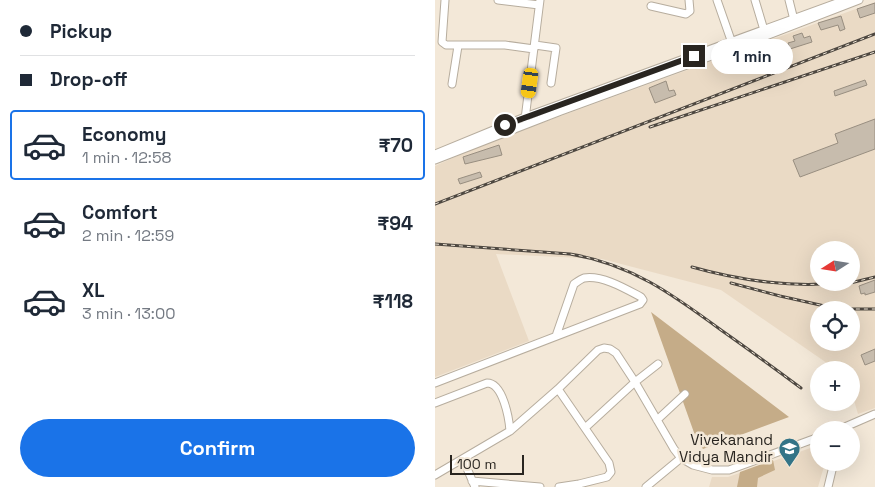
<!DOCTYPE html>
<html lang="en">
<head>
<meta charset="utf-8">
<style>
	body { margin:0; font-family:"Space Grotesk",sans-serif; background:#f6f6f7; color:#1f2937; height:100vh; display:flex; flex-direction:column; font-size:19px; white-space:nowrap }
	* { box-sizing:border-box; margin:0 }
	p { font-size:16px; color:#747a83 }
	.icon { flex:none; width:28px; height:28px; fill:none; stroke:currentColor; stroke-width:2; stroke-linecap:round; stroke-linejoin:round }
	.map { position:relative; flex:1; overflow:hidden }
	.drawer { display:flex; flex-direction:column; background:#fff; width:435px }
	.drawer>* { flex:none }
	.banner { display:grid; align-content:center; height:110px; padding:0 20px; background:#fff }
	.needle { width:32px; rotate:258deg }
	.controls { position:absolute; left:375px; top:241px; display:grid; gap:10px }
	.controls a { display:grid; place-items:center; width:50px; height:50px; border-radius:50%; background:#fff; box-shadow:0 5px 20px #0002; font-size:25px }
	.scale { position:absolute; left:15px; bottom:12px; width:74px; box-sizing:border-box; padding-left:5px; border:2px solid #292520; border-top:0; font-size:14px; line-height:18px; white-space:nowrap; color:#292520; -webkit-text-stroke:4px #f3e8d8; paint-order:stroke }
	.end { position:absolute; width:22px; height:22px; margin:-11px; border:6px solid #292520; background:#fff; box-shadow:0 0 0 2px #fff }
	.from { border-radius:50% }
	.bubble { position:absolute; height:35px; border-radius:18px; background:#fff; box-shadow:0 5px 20px #0002; font-size:16px; font-weight:800; line-height:35px; text-align:center }
	.car { position:absolute; width:15px; height:30px; margin:-15px -8px; border-radius:6px; box-shadow:0 0 4px 1px #0007; background:linear-gradient(#f5c518 24%,#345 0 40%,#f5c518 0 76%,#345 0 86%,#f5c518 0) }
	.banner b { display:flex; align-items:center; gap:18px; height:48px; font-size:19px }
	.banner b+b { border-top:1px solid #e0e1e3 }
	.banner i { width:12px; height:12px; background:#1f2937 }
	ul { padding:0; list-style:none }
	li { display:flex; align-items:center; gap:15px; height:70px; margin:0 10px 8px; padding:0 10px; border:2px solid transparent; border-radius:5px }
	li div { flex:1 }
	li b { display:block; font-size:19px }
	li em { font-style:normal; font-weight:800 }
	li.active { border-color:#1a73e8 }
	li>.icon { width:45px; height:45px; stroke-width:1.5 }
	.primary-button { display:flex; gap:10px; margin-top:auto; padding:10px 20px }
	.primary-button a { flex:1; height:58px; border-radius:30px; background:#1a73e8; color:#fff; font-size:20px; font-weight:800; line-height:58px; text-align:center }
	main { display:flex; flex:1; min-height:0 }
	.map>svg:first-child { display:block }
</style>
</head>
<body>
<main>
<section class="drawer">
<div class="banner">
<b><i class="from"></i>Pickup</b>
<b><i></i>Drop-off</b>
</div>
<ul>
<li class="active"><svg class="icon" aria-label="car" viewBox="0 0 24 24"><path d="M5 17H2v-5l4-1 3-4h7l3 4 3 1v5h-3M9 17h6M6 11h13"/><circle cx="7" cy="17" r="2"/><circle cx="17" cy="17" r="2"/></svg><div><b>Economy</b><p>1 min · 12:58</p></div><em>₹70</em></li>
<li><svg class="icon" aria-label="car" viewBox="0 0 24 24"><path d="M5 17H2v-5l4-1 3-4h7l3 4 3 1v5h-3M9 17h6M6 11h13"/><circle cx="7" cy="17" r="2"/><circle cx="17" cy="17" r="2"/></svg><div><b>Comfort</b><p>2 min · 12:59</p></div><em>₹94</em></li>
<li><svg class="icon" aria-label="car" viewBox="0 0 24 24"><path d="M5 17H2v-5l4-1 3-4h7l3 4 3 1v5h-3M9 17h6M6 11h13"/><circle cx="7" cy="17" r="2"/><circle cx="17" cy="17" r="2"/></svg><div><b>XL</b><p>3 min · 13:00</p></div><em>₹118</em></li>
</ul>
<div class="primary-button"><a>Confirm</a></div>
</section>
<div class="map">
<svg width="440" height="487" viewBox="0 0 440 487">
	<rect width="100%" height="100%" fill="#f3e8d8"/>
	<!-- built -->
	<path fill="#eadac5" fill-rule="evenodd" d="M440,2V408L423,414L416,390V370H402L286,290L167,259L61,254L94,341L0,377V166L49,144ZM384,250H416V282H384ZM384,310H416V342H384Z
		M384,445V462L390,463L383,487H274L277,477H293Z"/>
	<!-- forest -->
	<path fill="#c5ac88" d="M216,312L354,417L268,449L262,441Z
		M338,460L340,470L323,478L322,487H302L305,472Z"/>
	<!-- building -->
	<path fill="#c7bcad" stroke="#988e80" d="M440,3V13L425,18L422,9Z
		M406,16L410,29L405,31L403,25L386,30L383,23Z
		M367,33L369,38L375,36L377,42L355,49L353,43L360,41L358,36Z
		M430,80L432,85L400,96L399,91Z
		M231,81L234,91L239,90L241,95L220,103L214,88Z
		M440,119V149L365,177L358,160L403,143L400,134Z
		M64,145L67,155L30,164L28,157Z
		M45,172L47,177L25,184L23,179Z
		M440,280V292L430,295V293L426,294L424,286Z
		M440,349V361L430,365L426,355Z"/>
	<g fill="none" stroke-linecap="round" stroke-linejoin="round">
		<defs>
			<path id="minor" d="M10,0L7,42L11,45H70L99,49
				M63,0L104,5
				M282,0L297,43
				M320,0L329,30
				M354,0L360,24
				M216,6L251,14L255,11L254,0
				M100,45L121,48L116,83
				M17,84L23,46
				M90,119L105,0
				M0,154L90,117L410,0
				M0,160L126,111L315,42L424,0
				M0,383C69,357 137,330 205,304L208,300L206,297C191,289 168,275 149,278C146,279 142,282 139,284L121,336
				M0,403L52,383C68,383 74,418 75,431
				M222,420L250,394
				M150,428L200,382L223,364
				M403,430L440,414
				M28,459L40,487
				M0,475L75,431L123,389
				M37,481L105,487
				M124,487L144,484L172,477L176,472L174,463L123,389L163,350L169,348L175,349L181,353L200,382L239,449L246,458L258,465L277,470H294L384,437
				M211,487L246,458
				M393,487L399,462"/>
		</defs>
		<!-- minor casing -->
		<use href="#minor" stroke="#b7ad9e" stroke-width="9"/>
		<!-- minor -->
		<use href="#minor" stroke="#fff" stroke-width="7"/>
		<defs>
			<path id="rail" d="M215,127L440,52
				M0,204L440,34
				M0,244L135,254C196,264 237,294 286,330C313,349 339,368 366,388
				M257,267C303,280 361,289 409,282
				M296,283L345,296L403,309H440
				M403,286L440,277"/>
		</defs>
		<!-- rail casing -->
		<use href="#rail" stroke="#4e4841" stroke-width="3"/>
		<!-- rail -->
		<use href="#rail" stroke="#f3e8d8" stroke-width="1" stroke-dasharray="4" stroke-linecap="butt"/>
	</g>
	<g fill="none" stroke-linecap="round" stroke-linejoin="round">
		<!-- route -->
		<path stroke="#292520" stroke-width="6" d="M70,125L259,56"/>
	</g>
	<!-- icons -->
	<defs>
		<symbol id="school-pin" viewBox="-11 -11 22 30"><path d="M0 17L-7.5 6A9.5 9.5 0 1 1 7.5 6Z" fill="#337487" stroke="#f3e8d8"/><path d="M0-5L7-2L0 1L-7-2ZM-4 1L0 2.5L4 1V4Q0 6-4 4Z" fill="#fff"/></symbol>
	</defs>
	<g fill-rule="evenodd">
		<use href="#school-pin" x="342" y="436" width="25" height="34"/>
	</g>
	<g text-anchor="middle" dominant-baseline="central" stroke-width="5" stroke-linejoin="round" paint-order="stroke">
		<!-- poi labels -->
		<g font-size="15" fill="#292520" stroke="#f3e8d8" text-anchor="end">
			<text x="338" y="439">Vivekanand<tspan x="338" dy="17">Vidya Mandir</tspan></text>
		</g>
	</g>
</svg>
<div class="controls">
<a><svg class="needle" viewBox="-14 -14 28 28"><path d="M0-13l5 13h-10z" fill="#e53935"/><path d="M0 13l5-13h-10z" fill="#747a83"/></svg></a>
<a><svg class="icon" aria-label="locate" viewBox="0 0 24 24"><circle cx="12" cy="12" r="6"/><path d="M12 2v4M12 18v4M2 12h4M18 12h4"/></svg></a>
<a>+</a>
<a>−</a>
</div>
<div class="scale">100 m</div>
<i class="end from" style="left:70px;top:125px"></i>
<i class="end" style="left:259px;top:56px"></i>
<div class="bubble" style="left:276px;top:39px;width:82px">1 min</div>
<i class="car" style="left:95px;top:83px;rotate:188deg"></i>
</div>
</main>
</body>
</html>
